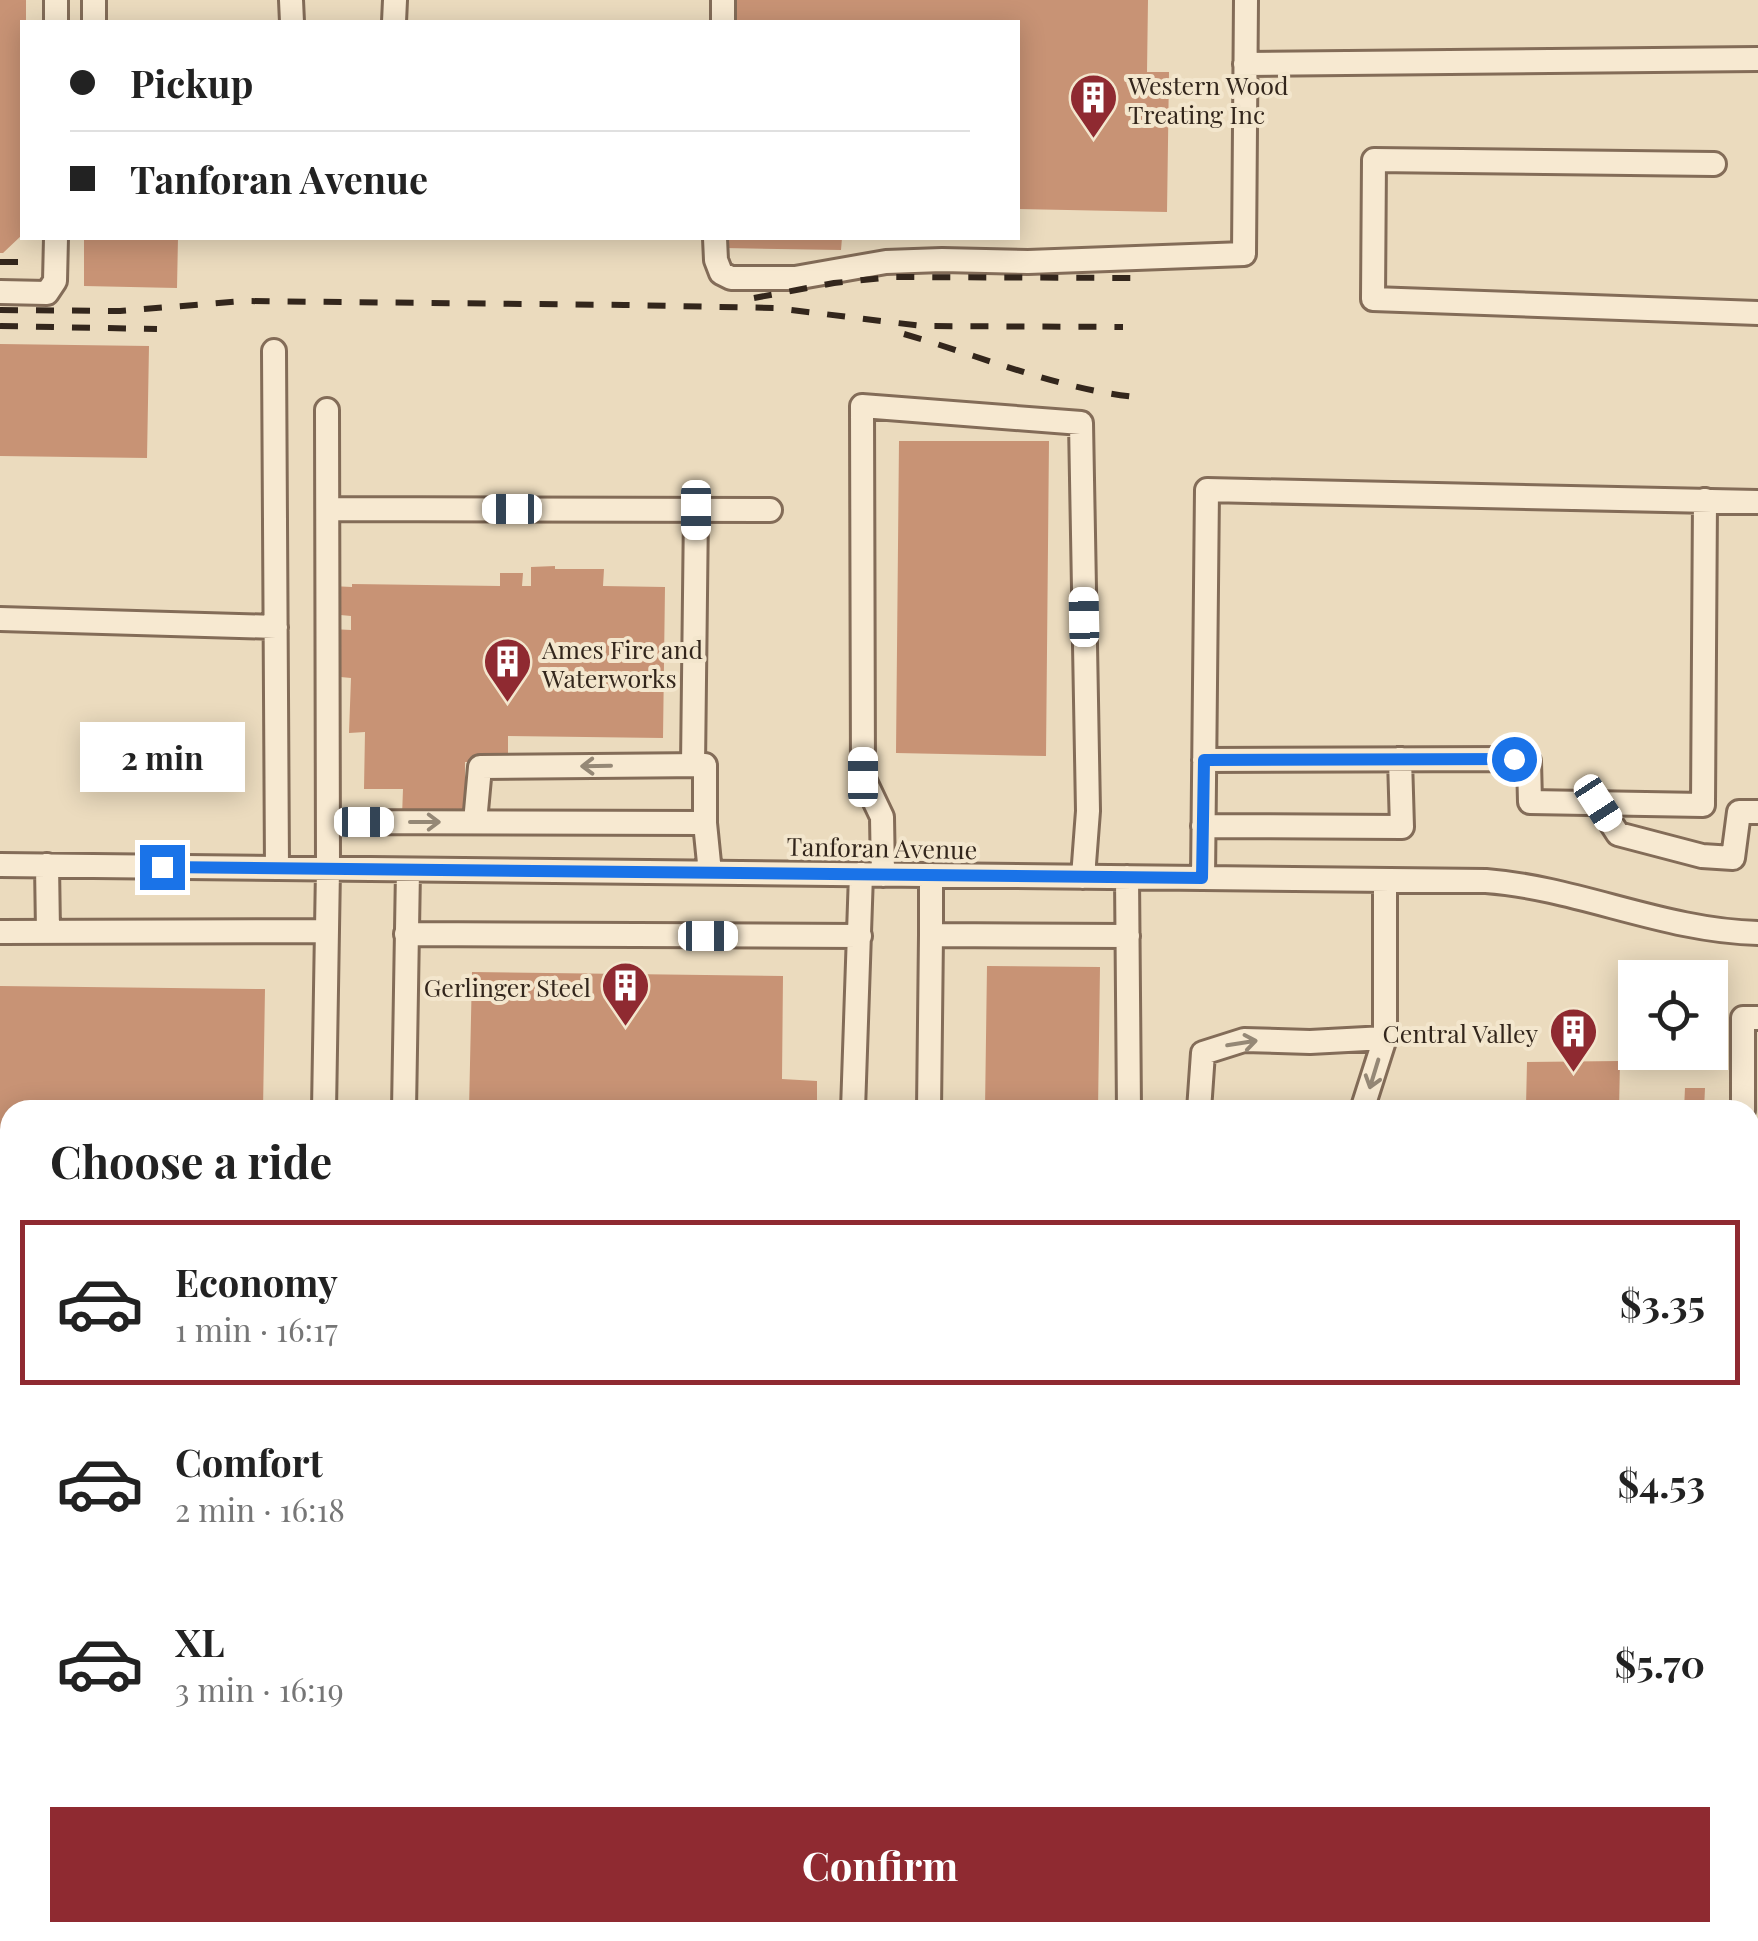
<!DOCTYPE html>
<html lang="en">
<head>
<meta charset="utf-8">
<style>
	body { margin:0; font-family:"Playfair Display",serif; background:#f2f2f2; color:#222; height:100vh; display:flex; flex-direction:column; font-size:38px; white-space:nowrap }
	* { box-sizing:border-box; margin:0 }
	p { font-size:32px; color:#767676 }
	.icon { flex:none; width:55px; height:55px; fill:none; stroke:currentColor; stroke-width:2; stroke-linecap:round; stroke-linejoin:round }
	.map { position:relative; flex:1; overflow:hidden }
	.side { position:absolute; left:0px; top:1100px; width:1760px; height:842px; display:flex; flex-direction:column; background:#fff; border-radius:30px 30px 0 0; box-shadow:0 5px 25px #0003 }
	.side>* { flex:none }
	.top-card { position:absolute; left:20px; top:20px; width:1000px; height:220px; border-radius:0px; box-shadow:0 5px 25px #0003; display:grid; align-content:center; height:220px; padding:0 50px; background:#fff }
	.buttons { position:absolute; left:1618px; top:960px; display:grid; gap:20px }
	.buttons a { display:grid; place-items:center; width:110px; height:110px; border-radius:0px; background:#fff; box-shadow:0 5px 25px #0003; font-size:50px }
	.end { position:absolute; width:45px; height:45px; margin:-22px; border:12px solid #1a73e8; background:#fff; box-shadow:0 0 0 5px #fff }
	.from { border-radius:50% }
	.bubble { position:absolute; height:70px; border-radius:0px; background:#fff; box-shadow:0 5px 25px #0003; font-size:32px; font-weight:700; line-height:70px; text-align:center }
	.car { position:absolute; width:30px; height:60px; margin:-30px -15px; border-radius:12px; box-shadow:0 0 8px 2px #0007; background:linear-gradient(#fff 24%,#345 0 40%,#fff 0 76%,#345 0 86%,#fff 0) }
	.top-card b { display:flex; align-items:center; gap:35px; height:95px; font-size:38px }
	.top-card b+b { border-top:2px solid #e0e0e0 }
	.top-card i { width:25px; height:25px; background:#222 }
	ul { padding:0; list-style:none }
	li { display:flex; align-items:center; gap:30px; height:165px; margin:0 20px 15px; padding:0 30px; border:5px solid transparent; border-radius:0px }
	li div { flex:1 }
	li b { display:block; font-size:38px }
	li em { font-style:normal; font-weight:700 }
	li.selected { border-color:#8f2a31 }
	li>.icon { width:90px; height:90px; stroke-width:1.5 }
	h2 { padding:0 50px; font-size:45px; line-height:120px }
	.primary-button { display:flex; gap:20px; margin-top:auto; padding:20px 50px }
	.primary-button a { flex:1; height:115px; border-radius:0px; background:#8f2a31; color:#fff; font-size:40px; font-weight:700; line-height:115px; text-align:center }
	.map>svg:first-child { display:block }
</style>
</head>
<body>
<div class="map">
<svg width="1758" height="1941" viewBox="0 0 1758 1941">
	<rect width="100%" height="100%" fill="#ebdbbe"/>
	<!-- building -->
	<path fill="#c89375" d="M0,0H26V22H22V235L3,253H0Z
		M729,0H1148L1147,72H1169L1167,212L1018,209V22H729Z
		M84,238H178L177,288L84,286Z
		M724,238H842L841,250L724,248Z
		M0,344L149,346L147,458L0,456Z
		M899,441H1049L1046,756L896,753Z
		M555,566V569H604L603,586L665,587L663,738L508,736V757L501,762H465V777H470V817L402,816L403,789H364L365,732L349,733L351,678L330,676L331,629L351,630V616L330,614L331,586L352,587V584L500,586V573H523L522,586H531V567Z
		M987,966L1100,967L1098,1110H985Z
		M472,972L783,976L782,1079L817,1081V1110H469Z
		M0,986L265,989L263,1110H10V1136H0Z
		M1620,1061L1619,1110H1424V1104L1526,1106L1527,1062Z
		M1685,1088H1705L1704,1110H1684Z
		M0,1227H10V1527H0Z"/>
	<g fill="none" stroke-linecap="round" stroke-linejoin="round">
		<defs>
			<path id="minor" d="M56,0V22
				M94,0V22
				M291,0L292,22
				M394,22L395,0
				M723,22V0
				M1245,64L1758,59
				M1714,164L1374,160L1373,299L1758,313
				M715,238L716,260L721,273L731,278H795L886,262L942,260L1028,262L1244,254L1246,0
				M0,292L47,293L55,281L56,238
				M274,351L277,868
				M328,509L770,510
				M0,619L276,627
				M1204,760L1514,759L1529,761L1530,802L1703,805L1705,500
				M693,765L696,510
				M1598,803L1618,834L1702,856L1733,858L1739,812H1758
				M328,822L705,823
				M475,822L480,767L705,765V823L710,873
				M1203,826L1402,827L1400,759
				M0,865L1486,881C1578,888 1665,931 1758,933
				M47,865L48,931
				M883,875L882,817L863,777L862,406L1081,423L1088,811L1083,877
				M1127,877L1129,1110
				M1203,878L1207,490L1758,502
				M0,932L327,931
				M406,934L860,936
				M931,935V875
				M324,1110L328,869L327,410
				M404,1110L408,870
				M853,1110L861,874
				M929,1110L931,935L1128,936
				M1199,1110L1203,1053L1244,1040L1310,1042L1385,1038
				M1362,1110L1385,1038V880
				M1743,1110V1018H1758
				M0,1203H10
				M1750,1294H1758
				M1750,1570H1758
				M1750,1667H1758
				M0,1683L10,1684
				M1285,1932V1941
				M1713,1932V1941
				M247,1941L248,1932
				M1116,1941V1932
				M1369,1941V1932"/>
		</defs>
		<!-- minor casing -->
		<use href="#minor" stroke="#836c58" stroke-width="28"/>
		<!-- minor -->
		<use href="#minor" stroke="#f7e9d1" stroke-width="22"/>
		<!-- rail -->
		<path stroke="#33261c" stroke-width="6" stroke-dasharray="18 18" stroke-linecap="butt" d="M0,262H19
			M754,298L834,283L892,277L1134,278
			M0,310L120,311L243,301L624,305L775,308L922,326L1123,327
			M0,326L157,329
			M904,334C984,357 1062,391 1145,398
			M0,1550H10"/>
	</g>
	<!-- one-way arrows -->
	<defs><path id="oneway-shaft" d="M-6 0H5M1.5-3L5.5 0L1.5 3" fill="none" stroke-width="1.6" stroke-linecap="round" stroke-linejoin="round" transform="scale(2.5)"/></defs>
	<g stroke="#958876">
		<use href="#oneway-shaft" transform="translate(596 766) rotate(179)"/>
		<use href="#oneway-shaft" transform="translate(425 822)"/>
		<use href="#oneway-shaft" transform="translate(1242 1043) rotate(-9)"/>
		<use href="#oneway-shaft" transform="translate(1374 1074) rotate(107)"/>
	</g>
	<g fill="none" stroke-linecap="round" stroke-linejoin="round">
		<!-- route -->
		<path stroke="#1a73e8" stroke-width="12" d="M162,867L1202,878L1204,760L1514,759"/>
	</g>
	<!-- icons -->
	<defs>
		<symbol id="building-pin" viewBox="-11 -11 22 30"><path d="M0 17L-7.5 6A9.5 9.5 0 1 1 7.5 6Z" fill="#8f2a31" stroke="#f3e6cd"/><path d="M-4-6H4V6H1V3H-1V6H-4ZM-2.5-4.3h1.7v1.8h-1.7ZM.8-4.3h1.7v1.8H.8ZM-2.5-1h1.7V.8h-1.7ZM.8-1h1.7V.8H.8Z" fill="#fff"/></symbol>
	</defs>
	<g fill-rule="evenodd">
		<use href="#building-pin" x="1066" y="70" width="55" height="75"/>
		<use href="#building-pin" x="480" y="634" width="55" height="75"/>
		<use href="#building-pin" x="598" y="958" width="55" height="75"/>
		<use href="#building-pin" x="1546" y="1004" width="55" height="75"/>
	</g>
	<g text-anchor="middle" dominant-baseline="central" stroke-width="8" stroke-linejoin="round" paint-order="stroke">
		<!-- poi labels -->
		<g font-size="25" fill="#33261c" stroke="#f3e6cd" text-anchor="start">
			<text x="1128" y="84">Western Wood<tspan x="1128" dy="29">Treating Inc</tspan></text>
			<text x="542" y="648">Ames Fire and<tspan x="542" dy="29">Waterworks</tspan></text>
			<text x="591" y="986" text-anchor="end">Gerlinger Steel</text>
			<text x="1538" y="1032" text-anchor="end">Central Valley</text>
		</g>
		<!-- street labels -->
		<g font-size="25" fill="#33261c" stroke="#f3e6cd">
			<text transform="translate(882 847) rotate(1)">Tanforan Avenue</text>
		</g>
	</g>
</svg>
<div class="buttons">
<a><svg class="icon" aria-label="locate" viewBox="0 0 24 24"><circle cx="12" cy="12" r="6"/><path d="M12 2v4M12 18v4M2 12h4M18 12h4"/></svg></a>
</div>
<i class="end from" style="left:1514px;top:759px"></i>
<i class="end" style="left:162px;top:867px"></i>
<div class="bubble" style="left:80px;top:722px;width:165px">2 min</div>
<i class="car" style="left:512px;top:509px;rotate:270deg"></i>
<i class="car" style="left:696px;top:510px;rotate:180deg"></i>
<i class="car" style="left:1084px;top:617px;rotate:359deg"></i>
<i class="car" style="left:863px;top:777px;rotate:0deg"></i>
<i class="car" style="left:1598px;top:803px;rotate:147deg"></i>
<i class="car" style="left:364px;top:822px;rotate:90deg"></i>
<i class="car" style="left:708px;top:936px;rotate:90deg"></i>
<div class="top-card">
<b><i class="from"></i>Pickup</b>
<b><i></i>Tanforan Avenue</b>
</div>
<section class="side">
<h2>Choose a ride</h2>
<ul>
<li class="selected"><svg class="icon" aria-label="car" viewBox="0 0 24 24"><path d="M5 17H2v-5l4-1 3-4h7l3 4 3 1v5h-3M9 17h6M6 11h13"/><circle cx="7" cy="17" r="2"/><circle cx="17" cy="17" r="2"/></svg><div><b>Economy</b><p>1 min · 16:17</p></div><em>$3.35</em></li>
<li><svg class="icon" aria-label="car" viewBox="0 0 24 24"><path d="M5 17H2v-5l4-1 3-4h7l3 4 3 1v5h-3M9 17h6M6 11h13"/><circle cx="7" cy="17" r="2"/><circle cx="17" cy="17" r="2"/></svg><div><b>Comfort</b><p>2 min · 16:18</p></div><em>$4.53</em></li>
<li><svg class="icon" aria-label="car" viewBox="0 0 24 24"><path d="M5 17H2v-5l4-1 3-4h7l3 4 3 1v5h-3M9 17h6M6 11h13"/><circle cx="7" cy="17" r="2"/><circle cx="17" cy="17" r="2"/></svg><div><b>XL</b><p>3 min · 16:19</p></div><em>$5.70</em></li>
</ul>
<div class="primary-button"><a>Confirm</a></div>
</section>
</div>
</body>
</html>
